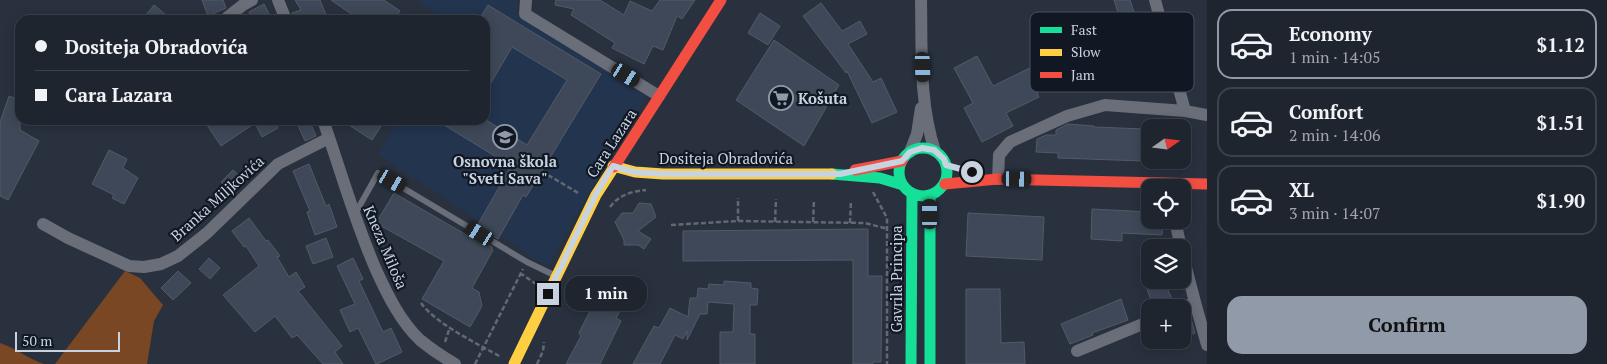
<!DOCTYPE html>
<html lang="en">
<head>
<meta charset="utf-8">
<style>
	body { margin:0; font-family:"PT Serif",serif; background:#272d37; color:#f1f3f6; height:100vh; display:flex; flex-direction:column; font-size:19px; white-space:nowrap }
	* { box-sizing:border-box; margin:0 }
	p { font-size:16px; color:#a1a5aa }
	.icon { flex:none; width:28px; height:28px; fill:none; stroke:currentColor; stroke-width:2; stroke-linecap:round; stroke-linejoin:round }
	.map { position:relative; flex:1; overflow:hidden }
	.drawer { display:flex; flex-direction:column; background:#1f252f; width:400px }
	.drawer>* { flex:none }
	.top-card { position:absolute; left:15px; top:15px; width:475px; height:110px; border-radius:15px; box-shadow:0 2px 12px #0003,0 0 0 1px #3c424b; display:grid; align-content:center; height:110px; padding:0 20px; background:#1f252f }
	.needle { width:32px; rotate:76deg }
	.buttons { position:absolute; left:1141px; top:119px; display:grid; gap:10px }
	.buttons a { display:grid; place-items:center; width:50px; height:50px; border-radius:10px; background:#1f252f; box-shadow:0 2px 12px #0003,0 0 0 1px #3c424b; font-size:25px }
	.scale { position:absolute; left:15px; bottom:12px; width:105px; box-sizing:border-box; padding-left:5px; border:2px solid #c8d3e2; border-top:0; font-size:14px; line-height:18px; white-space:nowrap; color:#c8d3e2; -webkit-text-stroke:4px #111823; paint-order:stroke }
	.end { position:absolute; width:22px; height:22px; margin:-11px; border:6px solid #c8d3e2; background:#111; box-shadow:0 0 0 2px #111 }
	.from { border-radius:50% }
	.bubble { position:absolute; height:35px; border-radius:15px; background:#1f252f; box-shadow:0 2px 12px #0003,0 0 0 1px #3c424b; font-size:16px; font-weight:600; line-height:35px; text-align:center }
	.car { position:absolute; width:15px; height:30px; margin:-15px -8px; border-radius:6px; box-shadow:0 0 4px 1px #0007; background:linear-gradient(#222 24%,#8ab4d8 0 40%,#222 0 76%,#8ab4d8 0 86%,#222 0) }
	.top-card b { display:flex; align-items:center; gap:18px; height:48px; font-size:19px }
	.top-card b+b { border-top:1px solid #3c424b }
	.top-card i { width:12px; height:12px; background:#f1f3f6 }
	ul { padding:9px 0 0; list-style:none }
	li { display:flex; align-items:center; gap:15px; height:70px; margin:0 10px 8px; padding:0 10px; border:2px solid #3c424b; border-radius:15px }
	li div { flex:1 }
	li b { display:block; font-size:19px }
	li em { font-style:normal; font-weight:600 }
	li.current { border-color:#909aa9 }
	li>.icon { width:45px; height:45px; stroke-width:1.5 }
	.button { display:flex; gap:10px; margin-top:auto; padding:10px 20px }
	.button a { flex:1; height:58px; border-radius:15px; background:#909aa9; color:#111; font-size:20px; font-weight:600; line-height:58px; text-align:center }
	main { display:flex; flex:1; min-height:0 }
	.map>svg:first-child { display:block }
</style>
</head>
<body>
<main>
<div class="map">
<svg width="1207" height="364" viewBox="0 0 1207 364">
	<rect width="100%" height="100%" fill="#29313f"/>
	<!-- built -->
	<path fill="#23344f" d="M417,0H517V14L647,96L586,198L548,267L378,154L399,120H485V20H444Z"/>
	<!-- forest -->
	<path fill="#794724" d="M125,271L140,278L163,305L154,321L147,364H55Z
		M0,343C16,348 28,359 44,364H0Z"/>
	<!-- building -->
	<path fill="#3e4858" stroke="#535a66" d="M202,0H223L226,8L208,16Z
		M295,0H320L328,20H294L292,13L301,10Z
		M331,0H384L400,11L394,20H360Z
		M556,0H600L624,15L630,1L652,11L660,0H695L682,19L677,16L663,50L653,46L644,64L612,48L615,43L571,15L574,9L555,5Z
		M1114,0H1130L1135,15L1120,19Z
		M821,3L842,31L860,21L867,34L848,44L873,82L881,78L897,112L872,123L847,71L846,73L803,16Z
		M264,4L272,20H253L249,12Z
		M154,5L172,20H142Z
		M488,5L601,74L526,197L523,195L498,239L477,226L511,166L436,120H486L527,145L567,80L512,47L485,93V20H479Z
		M760,13L780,26L768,45L748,33Z
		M1081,39L1100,65L1083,77L1077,69L1037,93L1039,97L1006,113L1013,126L982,142L964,108L973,103L954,68L977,56L993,86L1036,65L1057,52L1059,55Z
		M774,40L839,85L804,146L736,100Z
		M9,96L20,100V130L39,141L8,200L0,196V122Z
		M214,120H273L278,128L262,137L255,123L221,146L207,125Z
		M305,120H309L316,136L305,141L297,123Z
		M341,120H385L372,140Z
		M1068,124L1094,126V127L1145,129L1144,161L1058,158V153L1036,152L1037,139L1046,135H1056V130Z
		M109,150L127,159L123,168L138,178L124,204L112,198L114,195L92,184Z
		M309,164L326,206L329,204L337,227L315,235L307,212L310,211L293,171Z
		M233,170L245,181L233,194L221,182Z
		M394,193L470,237L472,235L492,247V249L493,250L472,288L479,292L482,306L470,327L422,299L444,261L376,223Z
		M639,203L651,204L656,217L638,231L651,239L644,249L638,245H624V240L615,222L622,213H633Z
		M1092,209L1150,212V220H1163L1162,235L1122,233V241L1091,239Z
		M968,213L1044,217L1042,260L966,256Z
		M249,218L266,241L268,240L280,256L277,257L289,277L296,272L305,287L298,291L342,346L335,352L343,364H323L297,335L292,338L275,316L255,332L223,295L259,266L246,246L244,247L232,231Z
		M868,229V276H882L881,362H873V364H853V260L683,261V231Z
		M326,238L333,257L313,264L306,246Z
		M209,258L220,268L210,279L199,269Z
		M353,258L363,279L359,281L383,332L391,328L402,352L377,364H376L358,328L350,332L340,310L355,304L337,266Z
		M178,271L191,283L173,300L161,288Z
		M1154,280H1164L1174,304L1166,308H1154L1145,284Z
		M724,281L751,283V288L758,289L757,305H750V334H755V364H720V332H733L734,304L708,302L707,314H700L687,340V331L683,339L675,335L660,364H633L654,326L659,328L670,308L688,317L690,298H697L698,288L708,289L709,284L724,285Z
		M604,283L628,296L616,318L621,321L600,364H566L581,336L579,333Z
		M966,289H1000L1001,343L1024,342L1025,364H966Z
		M1121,299L1128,320L1092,333L1093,335L1070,344L1061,324Z
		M1190,315L1195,333L1182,337V318Z"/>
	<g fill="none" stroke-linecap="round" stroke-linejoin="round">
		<!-- path -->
		<path stroke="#636871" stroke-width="2.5" stroke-dasharray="5 2.5" stroke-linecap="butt" d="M548,175L580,194
			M873,192L887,218V364
			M610,207C619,195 632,191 646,190
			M738,221V198
			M775,222L776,199
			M813,222L814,200
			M850,223L851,201
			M671,225L738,221L865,223L888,229
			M520,273L536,284
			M421,303C436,324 478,344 501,357
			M445,342L450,327
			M475,364L523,269
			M537,364L543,351L544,342"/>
		<!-- lane -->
		<path stroke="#696e78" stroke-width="6" d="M355,214L378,173L527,262L556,276"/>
		<!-- street -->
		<path stroke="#696e78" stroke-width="12" d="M278,0L286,20
			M526,0L525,14L659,96
			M921,0C922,50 919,103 935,151
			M1155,0L1185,111L1207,115
			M224,20L243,5L252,0
			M323,120C341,171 355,223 377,272C388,296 401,322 420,340C431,349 443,357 455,364
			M910,152L917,134L921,108
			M998,179L999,155L1010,142L1067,116L1105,105L1185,111
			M1175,220L1181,248
			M43,224L68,238L129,266L144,267L161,264L178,256L207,233L278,164L329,138
			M1182,252L1195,302
			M1182,308L1195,302L1207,345
			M1077,351L1150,321"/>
		<!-- fast -->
		<path stroke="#16e098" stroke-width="11" d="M899 172a24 24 0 1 1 48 0a24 24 0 1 1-48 0Z
			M832,174L880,178L903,185
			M930,195V364
			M911,364L912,194"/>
		<!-- slow -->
		<path stroke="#ffcf43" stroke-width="11" d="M613,166L635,172L663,174H832
			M514,364L596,195L614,167"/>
		<!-- jam -->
		<path stroke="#f24e42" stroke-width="11" d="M614,167L721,0
			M855,170L902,161
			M945,184L998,179L1207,184"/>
	</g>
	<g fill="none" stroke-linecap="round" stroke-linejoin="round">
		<!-- route -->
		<path stroke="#c8d3e2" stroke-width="6" d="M548,294L596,194L613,166L634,172L663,174H840L902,161L910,152L922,148L934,150L944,159L946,165L972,172"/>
	</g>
	<!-- icons -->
	<defs>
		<symbol id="supermarket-ring" viewBox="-11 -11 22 22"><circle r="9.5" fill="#111823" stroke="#909aa9" stroke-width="1.5"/><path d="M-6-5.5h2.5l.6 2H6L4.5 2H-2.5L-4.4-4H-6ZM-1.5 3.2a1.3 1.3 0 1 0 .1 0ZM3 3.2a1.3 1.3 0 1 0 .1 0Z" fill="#909aa9"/></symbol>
		<symbol id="school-ring" viewBox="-11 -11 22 22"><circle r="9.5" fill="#111823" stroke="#909aa9" stroke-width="1.5"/><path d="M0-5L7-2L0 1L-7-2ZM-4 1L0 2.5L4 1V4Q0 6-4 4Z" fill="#909aa9"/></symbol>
	</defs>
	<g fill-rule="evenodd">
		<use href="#supermarket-ring" x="767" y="84" width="28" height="28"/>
		<use href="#school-ring" x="491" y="123" width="28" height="28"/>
	</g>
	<g text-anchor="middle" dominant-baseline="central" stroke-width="4.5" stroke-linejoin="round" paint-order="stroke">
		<!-- poi labels -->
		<g font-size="15" font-weight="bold" fill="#c8d3e2" stroke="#111823" text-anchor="start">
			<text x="798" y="98">Košuta</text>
			<text x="505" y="161" text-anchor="middle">Osnovna škola<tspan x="505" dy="17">"Sveti Sava"</tspan></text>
		</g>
		<!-- street labels -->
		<g font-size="15" fill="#c8d3e2" stroke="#111823">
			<text transform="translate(611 143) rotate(-57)">Cara Lazara</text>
			<text x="726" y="158">Dositeja Obradovića</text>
			<text transform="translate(217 198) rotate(-42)">Branka Miljkovića</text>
			<text transform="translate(386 247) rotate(67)">Kneza Miloša</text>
			<text transform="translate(896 279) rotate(-90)">Gavrila Principa</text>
		</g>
	</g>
	<!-- legend -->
	<rect x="1030" y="12" width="164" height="80" rx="8" fill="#111823" stroke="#48505c" stroke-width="1"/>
	<rect x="1040" y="27" width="22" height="6" fill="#16e098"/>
	<rect x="1040" y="49" width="22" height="7" fill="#ffcf43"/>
	<rect x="1040" y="72" width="22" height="6" fill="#f24e42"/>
	<g font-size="14" fill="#c8d3e2">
		<text x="1071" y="35">Fast</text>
		<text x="1071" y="57">Slow</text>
		<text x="1071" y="80">Jam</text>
	</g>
</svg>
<div class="buttons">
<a><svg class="needle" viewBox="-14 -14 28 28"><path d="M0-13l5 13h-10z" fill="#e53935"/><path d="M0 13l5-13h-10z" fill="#a1a5aa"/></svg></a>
<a><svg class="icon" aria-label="locate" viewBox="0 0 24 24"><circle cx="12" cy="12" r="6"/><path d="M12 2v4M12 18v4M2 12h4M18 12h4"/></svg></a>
<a><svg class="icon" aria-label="layers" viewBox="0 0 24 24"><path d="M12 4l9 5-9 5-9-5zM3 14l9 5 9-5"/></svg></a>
<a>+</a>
</div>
<div class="scale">50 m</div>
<i class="end from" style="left:972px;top:172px"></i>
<i class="end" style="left:548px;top:294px"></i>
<div class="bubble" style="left:565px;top:276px;width:82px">1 min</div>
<i class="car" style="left:923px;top:67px;rotate:178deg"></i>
<i class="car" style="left:626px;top:75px;rotate:121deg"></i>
<i class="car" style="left:1017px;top:179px;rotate:91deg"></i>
<i class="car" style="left:392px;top:181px;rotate:120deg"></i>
<i class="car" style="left:930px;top:214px;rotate:0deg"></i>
<i class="car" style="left:480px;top:234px;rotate:301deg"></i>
<div class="top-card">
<b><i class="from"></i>Dositeja Obradovića</b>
<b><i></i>Cara Lazara</b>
</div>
</div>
<section class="drawer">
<ul>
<li class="current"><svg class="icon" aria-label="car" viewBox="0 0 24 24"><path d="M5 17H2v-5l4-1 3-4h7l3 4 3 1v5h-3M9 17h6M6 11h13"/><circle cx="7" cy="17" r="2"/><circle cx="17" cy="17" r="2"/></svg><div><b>Economy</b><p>1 min · 14:05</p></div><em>$1.12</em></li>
<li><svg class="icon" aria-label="car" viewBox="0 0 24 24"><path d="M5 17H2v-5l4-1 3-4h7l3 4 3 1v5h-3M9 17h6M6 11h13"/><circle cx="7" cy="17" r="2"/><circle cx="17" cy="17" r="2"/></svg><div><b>Comfort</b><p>2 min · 14:06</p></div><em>$1.51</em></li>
<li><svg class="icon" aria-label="car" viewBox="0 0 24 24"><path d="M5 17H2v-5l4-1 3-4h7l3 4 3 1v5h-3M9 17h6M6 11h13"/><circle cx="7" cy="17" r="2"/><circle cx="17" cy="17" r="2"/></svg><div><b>XL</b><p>3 min · 14:07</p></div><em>$1.90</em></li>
</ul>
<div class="button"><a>Confirm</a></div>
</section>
</main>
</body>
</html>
